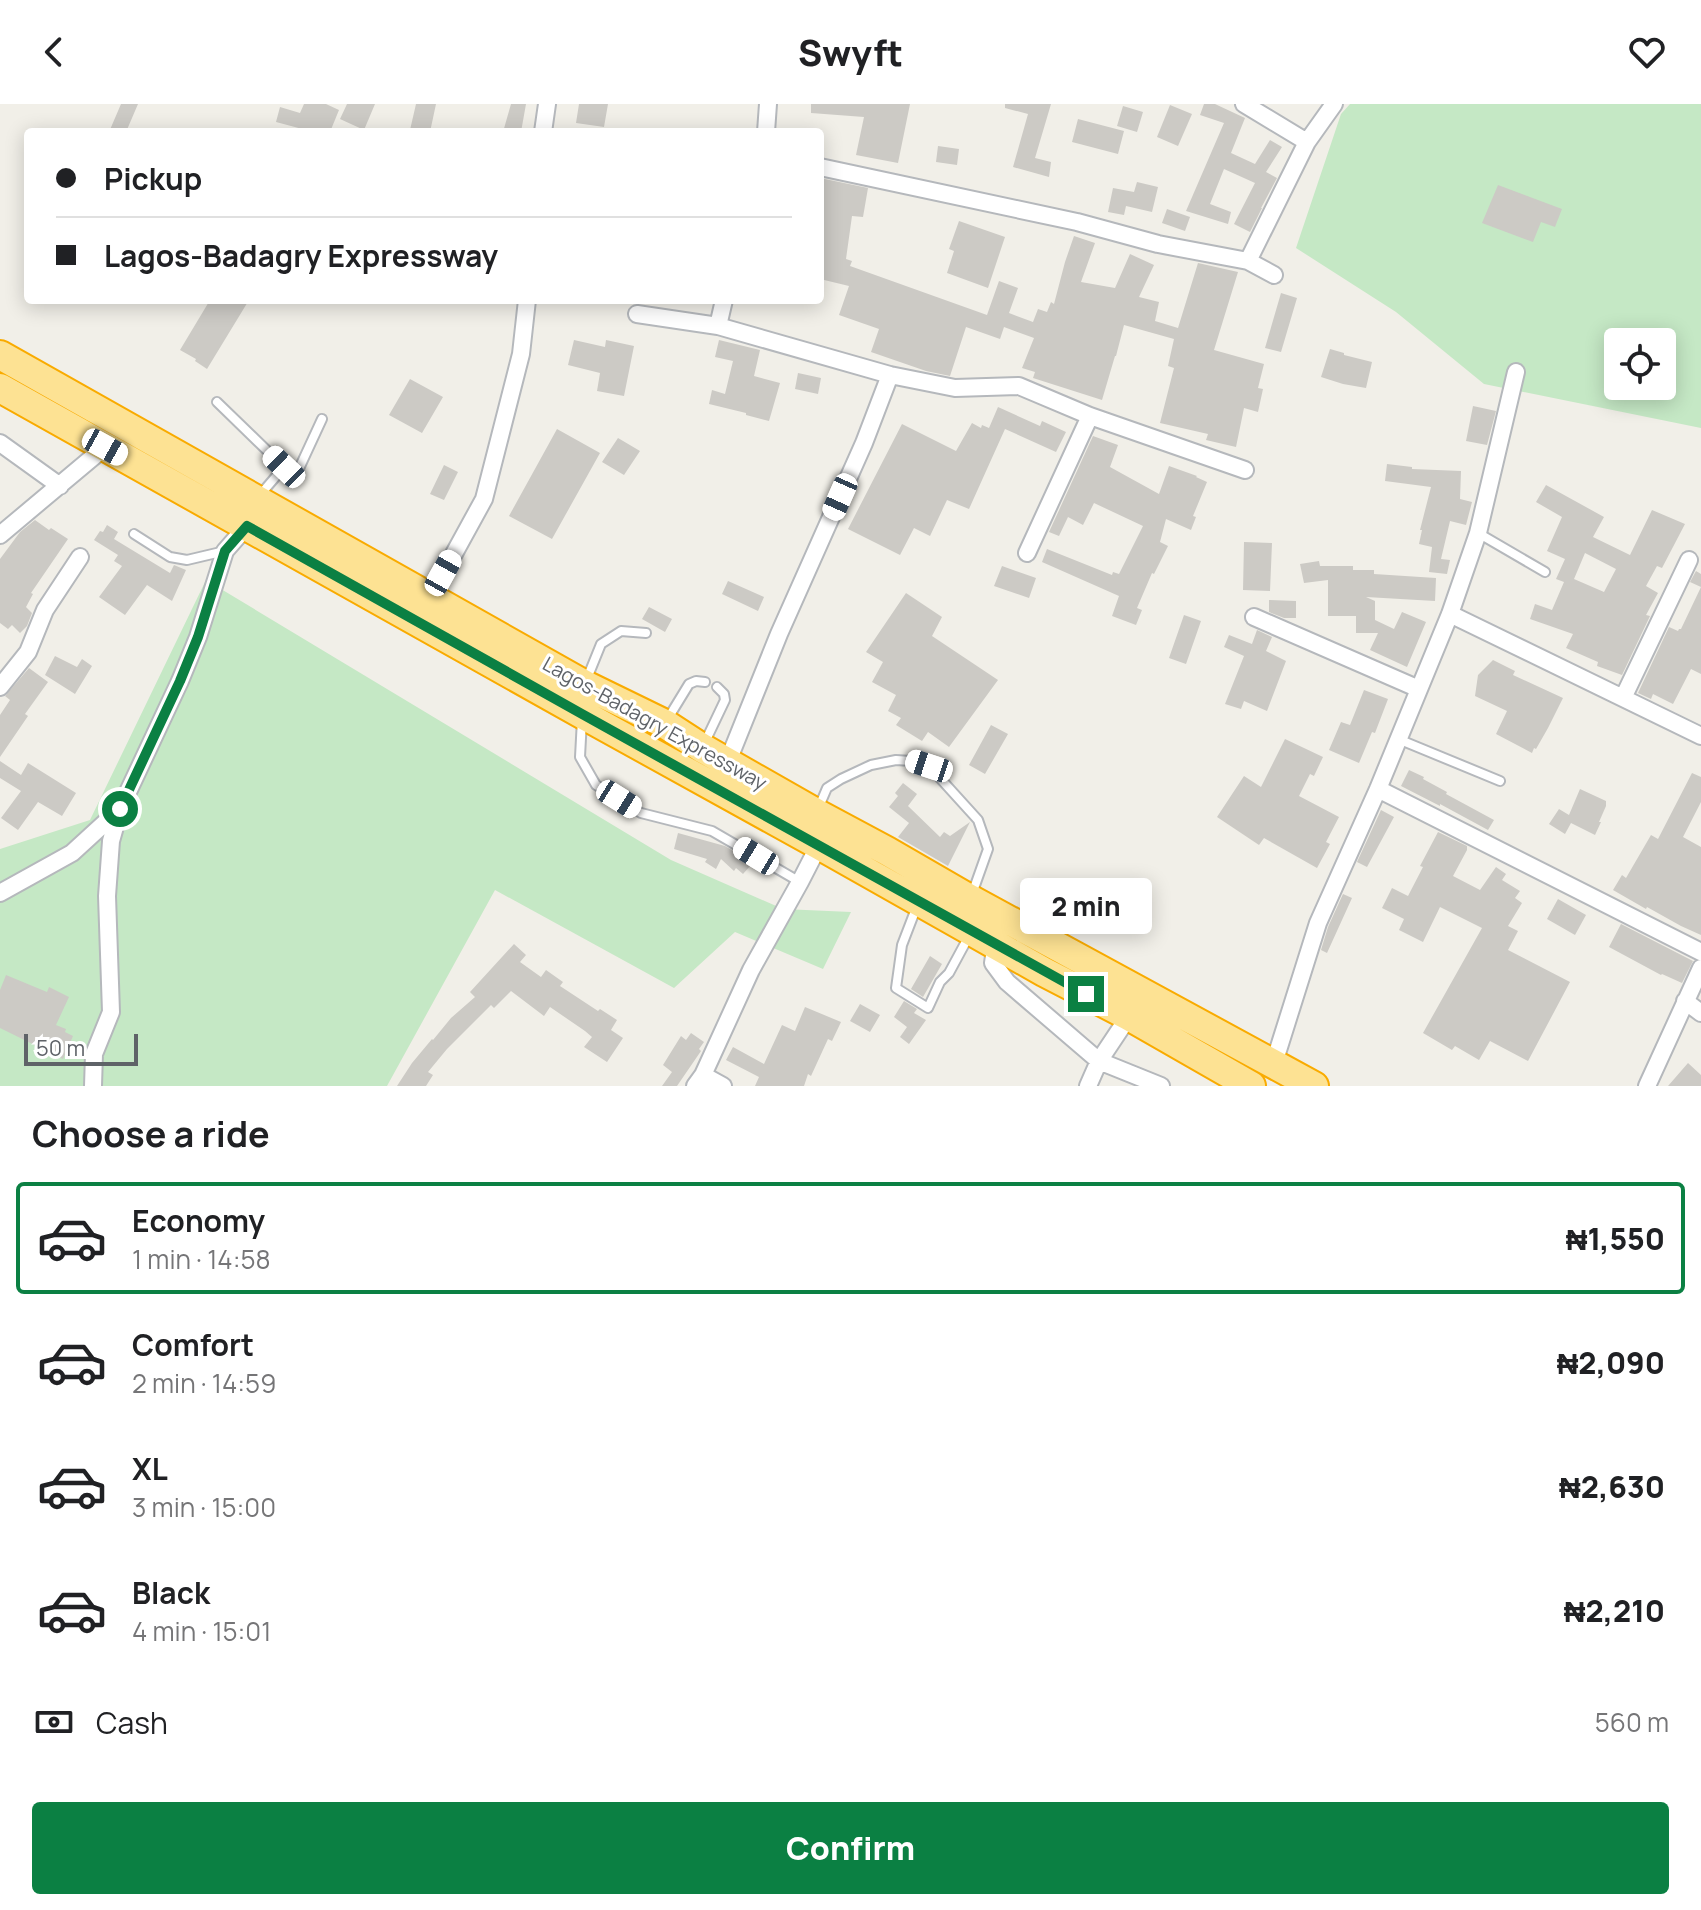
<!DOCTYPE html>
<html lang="en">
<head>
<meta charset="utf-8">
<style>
	body { margin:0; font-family:Manrope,sans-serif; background:#f2f2f2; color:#202124; height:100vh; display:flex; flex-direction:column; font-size:30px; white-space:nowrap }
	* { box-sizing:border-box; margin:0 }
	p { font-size:26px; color:#757577 }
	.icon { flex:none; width:44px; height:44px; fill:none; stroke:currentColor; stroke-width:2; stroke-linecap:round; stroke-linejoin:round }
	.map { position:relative; height:982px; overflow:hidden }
	.drawer { display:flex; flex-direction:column; background:#fff; flex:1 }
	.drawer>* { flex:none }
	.banner { position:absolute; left:24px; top:24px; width:800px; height:176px; border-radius:8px; box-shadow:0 4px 20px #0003; display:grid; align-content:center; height:176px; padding:0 32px; background:#fff }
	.fabs { position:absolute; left:1604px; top:224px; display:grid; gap:16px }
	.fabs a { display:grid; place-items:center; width:72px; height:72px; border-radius:8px; background:#fff; box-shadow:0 4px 20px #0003; font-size:40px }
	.scale { position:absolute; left:24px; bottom:20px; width:114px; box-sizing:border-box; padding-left:8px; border:4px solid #5f6368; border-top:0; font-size:22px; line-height:28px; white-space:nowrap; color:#5f6368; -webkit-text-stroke:6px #fff; paint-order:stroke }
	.end { position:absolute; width:36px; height:36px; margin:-18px; border:10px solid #0b8043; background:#fff; box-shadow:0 0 0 4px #fff }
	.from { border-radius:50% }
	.bubble { position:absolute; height:56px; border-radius:8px; background:#fff; box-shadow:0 4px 20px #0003; font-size:26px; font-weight:800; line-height:56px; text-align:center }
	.car { position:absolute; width:24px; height:48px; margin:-24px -12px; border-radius:10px; box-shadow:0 0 6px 2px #0007; background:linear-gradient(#fff 24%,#345 0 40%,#fff 0 76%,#345 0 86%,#fff 0) }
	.banner b { display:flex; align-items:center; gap:28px; height:76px; font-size:30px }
	.banner b+b { border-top:2px solid #e0e0e0 }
	.banner i { width:20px; height:20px; background:#202124 }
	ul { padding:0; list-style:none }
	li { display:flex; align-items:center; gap:24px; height:112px; margin:0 16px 12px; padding:0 16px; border:4px solid transparent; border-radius:8px }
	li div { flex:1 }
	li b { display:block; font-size:30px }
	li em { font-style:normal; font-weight:800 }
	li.on { border-color:#0b8043 }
	li>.icon { width:72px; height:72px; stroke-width:1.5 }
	h2 { padding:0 32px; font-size:36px; line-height:96px }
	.pay { display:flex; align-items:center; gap:20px; height:88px; padding:0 32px; font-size:30px }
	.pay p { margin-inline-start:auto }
	.action { display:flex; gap:16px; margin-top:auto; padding:16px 32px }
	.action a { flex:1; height:92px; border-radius:8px; background:#0b8043; color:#fff; font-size:32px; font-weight:800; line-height:92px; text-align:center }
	header { display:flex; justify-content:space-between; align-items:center; height:104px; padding:0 32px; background:#fff; font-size:36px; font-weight:800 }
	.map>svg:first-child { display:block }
</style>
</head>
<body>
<header><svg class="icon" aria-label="back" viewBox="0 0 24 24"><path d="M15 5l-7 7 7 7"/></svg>Swyft<svg class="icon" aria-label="heart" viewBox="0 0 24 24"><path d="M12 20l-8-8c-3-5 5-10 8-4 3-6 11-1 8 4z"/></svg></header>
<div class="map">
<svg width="1701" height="982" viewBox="0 0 1701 982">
	<rect width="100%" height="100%" fill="#f1efe8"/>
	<!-- green -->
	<path fill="#c5e8c5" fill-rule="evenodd" d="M1350,0H1701V324L1484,280L1396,208L1296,144L1341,10ZM1618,238H1662V282H1618Z
		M206,476L671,756L783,805L851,808L823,865L735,828L674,884L495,786L387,982H0V745L90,716Z"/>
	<!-- building -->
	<path fill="#cccac5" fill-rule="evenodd" d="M121,0H138L126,28H109Z
		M304,0H326L339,6L330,28H305L306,26L276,18L280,3L300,9Z
		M347,0H375L364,26L340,15Z
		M416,0H436L430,28L410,26Z
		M511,0H526L521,28H503Z
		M579,0H608L604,23L576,19Z
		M811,0H910L898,59L856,51L864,13L811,9Z
		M1005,0H1051L1035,54L1051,58L1049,73L1013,63L1028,10L1005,4Z
		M1204,0H1215L1245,14L1231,49L1255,60L1270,36L1282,43L1266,68L1277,74L1261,104H1262L1250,128L1234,120L1255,79L1224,65L1210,100L1231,108L1228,120L1186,107L1224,19L1200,11Z
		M1170,1L1192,10L1178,42L1157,33Z
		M1123,2L1143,8L1137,28L1117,22Z
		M1078,15L1124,27L1118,50L1072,38Z
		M938,42L959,45L957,61L936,58Z
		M820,74L868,84L863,113L852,112L846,155L852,157L850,162L987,211L999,177L1018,184L1009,209L1033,218L1038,205L1047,208L1051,198L1054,200L1065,158L1074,132L1095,139L1081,178L1115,184L1130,150L1154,161L1139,193L1159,198L1155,217L1178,224L1198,159L1238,168L1214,246L1264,260L1258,284L1263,285L1258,308L1244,304L1236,343L1206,336L1208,330L1160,319L1174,264L1168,262L1174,235L1124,221L1116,252H1115L1102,296L1033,274L1035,268L1022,264L1034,234L1004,223L1000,235L966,223L950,272L926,267L871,248L879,225L839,211L849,182L820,175Z
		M1137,78L1158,83L1152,108L1126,102L1124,111L1108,108L1113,84L1134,88Z
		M1498,81L1562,105L1555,123L1541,118L1533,138L1482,119Z
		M1167,105L1190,113L1185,127L1162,119Z
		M959,117L1005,133L988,184L947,169L954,147L949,145Z
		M1281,189L1297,194L1281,248L1265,244Z
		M210,196H249L207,265L195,257L196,255L180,246Z
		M574,236L605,243L606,236L634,242L624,292L597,287L600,269L568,261Z
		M719,236L760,246L754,272L780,279L769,317L746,311V309L709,300L712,286L725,290L733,257L715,253Z
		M1330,245L1344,249V251L1372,258L1366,284L1343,280L1321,273Z
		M798,269L821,274L818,290L795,285Z
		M410,275L443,293L422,329L389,311Z
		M1473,302L1496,307L1487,341L1466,337Z
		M998,303L1040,322L1042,317L1066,328L1056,348L1005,325L969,405L947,396L930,432L914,424L900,451L848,425L902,320L956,347L972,319L981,324L982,321L989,324Z
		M557,325L600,349L552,435L509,412Z
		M1093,332L1118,341L1110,363L1159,390L1169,362L1197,372L1196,373L1207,378L1193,412L1196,413L1191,426L1166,415L1160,438L1168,442L1154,470L1152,469L1137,504L1142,506L1136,521L1112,512L1119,492L1042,458L1047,445L1112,471L1113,468L1119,470L1143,422L1094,399L1083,421L1068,413L1059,432L1049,428Z
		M618,334L640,347L624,371L602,358Z
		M1387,360L1412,363V365L1461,367L1460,395L1472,398L1466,421L1450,417L1441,455L1450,456L1447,470L1429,468L1432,443L1419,440L1422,426H1420L1431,383L1385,377Z
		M444,361L458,368L444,396L430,390Z
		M1546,381L1604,413L1593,433L1630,451L1652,406L1685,420L1662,464L1657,462L1646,482L1658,489L1646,511L1650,512L1622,571L1597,562L1598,558L1566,544L1573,530L1530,515L1535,500L1552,506L1564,478L1556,475L1565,455L1547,447L1562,413L1536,398ZM1585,449L1616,465L1604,488L1574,475Z
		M35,416L49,426L51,424L68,435L31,489L33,490L26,503L32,509L27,522L20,529L12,521L8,525L0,519V455L20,428Z
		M107,421L118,428L114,435L170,469L174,461L186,466L172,497L147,481L125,511L99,493L122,462L114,457L118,451L94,436L100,427L103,428Z
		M1244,438L1272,439L1270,487L1243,486Z
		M1319,457L1320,462H1353V466H1374V470L1436,474L1435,497L1366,493L1375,497V516L1394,525L1402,508L1426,518L1407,563L1370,546L1378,529H1356V512H1328V476L1304,479L1300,460Z
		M1002,462L1036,474L1029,494L994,482Z
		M1696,467L1701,470V570L1691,565L1673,600L1653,590L1651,595L1638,589L1669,523L1678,527L1679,525H1681L1701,483L1690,478Z
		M728,477L764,493L758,507L722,490Z
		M906,489L942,513L932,532L998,576L949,643L928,628L922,637L896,621L901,614L888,607L896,591L872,578L883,558L866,548Z
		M1269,496L1296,497V514H1284L1269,508Z
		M649,503L672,515L665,528L642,515Z
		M1184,511L1201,517L1186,560L1169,554Z
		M1257,526L1272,533L1266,547L1286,557L1267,607L1244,597L1241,605L1225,600L1244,552L1224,543L1229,531L1252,540Z
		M55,552L77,563L82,555L92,562L75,590L45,571Z
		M1493,556L1515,567L1513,571L1563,594L1548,624L1536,645L1534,644L1532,649L1496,630L1507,607L1475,592L1478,571Z
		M29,564L48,578L25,610L28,612L0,653V611L10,596L5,592Z
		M1364,586L1388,595L1375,629L1372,628L1359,659L1329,646L1341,618L1350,621Z
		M991,621L1008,630L985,670L969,661Z
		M1285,635L1323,653L1314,672L1310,670L1299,692L1339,713L1326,738L1330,740L1317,764L1264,734L1259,741L1217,713L1244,672L1261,683Z
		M0,657L21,671L28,659L76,689L62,712L38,698L18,726L1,714L21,687L0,674Z
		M1409,666L1424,673L1423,675L1447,688L1446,690L1494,716L1488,726L1440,700V702L1401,682Z
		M1692,669L1701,673V698L1683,733L1701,743V831L1681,822L1647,803L1646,805L1613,786L1622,771L1626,774L1651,731L1658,735Z
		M903,679L917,690L908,702L940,733L944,728L950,732L970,718L948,762L898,733L909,719L889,703L898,692L895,689Z
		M1580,685L1606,697V702L1599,718H1601L1595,731L1571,719L1565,730L1549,720L1559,705L1569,711Z
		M1381,706L1394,713L1367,763L1357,758Z
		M1438,728L1467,742V746L1453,772L1480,786L1496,763L1506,770L1502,776L1520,787L1515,794L1522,799L1508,822L1518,827L1508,846L1570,878L1528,957L1490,937L1479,956L1455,942L1452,946L1423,929L1482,824L1440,803L1423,838L1399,826L1404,815L1382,804L1392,784L1408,792L1423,763L1420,762Z
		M678,729L725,742L745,754L744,755L751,761L743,770L736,764L734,767L721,755L716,765L705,758L707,755L674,745Z
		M1343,790L1352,794L1327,849L1321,846L1328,823Z
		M1558,795L1586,811L1575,831L1547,815Z
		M1621,820L1693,857L1682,879L1662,870L1661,871L1609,843Z
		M514,840L526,851L520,858L541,873L546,866L563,878L560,882L598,907L600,905L617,916L611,926L623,934L607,958L584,943L592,933L585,927L550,903L544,912L511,887L494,904L491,901L447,945L428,968L433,971L426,982H397L412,959L432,935L433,936L451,914L475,893L470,888Z
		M930,852L942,860L923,893L911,885Z
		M6,871L47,888L49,883L69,893L56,921L66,925L65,928L73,932L63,955L0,924V886Z
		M904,897L917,905L914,909L926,916L909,940L900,933L907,923L894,913Z
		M860,900L880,911L870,928L850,917Z
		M805,903L841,918L832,937L828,935L811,972L808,970L804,982H755L759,973L726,956L733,943L764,960L782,921L795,927Z
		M691,929L704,938L699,945L701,947L677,982H662L672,968L663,961L681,932L686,936Z
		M1688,959L1701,971V982H1668Z"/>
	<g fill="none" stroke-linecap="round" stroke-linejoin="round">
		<defs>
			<path id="lane" d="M217,298L284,363
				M260,391L284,363L297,369L322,315
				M1478,429L1545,468
				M134,430L170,453L187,456L225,447
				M586,577L601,540L621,527L646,529
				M582,615L580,653L596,681L641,709L712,727L800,778
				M667,616L689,580L696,577L705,578
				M1398,635L1500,677
				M705,638L725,596L724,590L717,583
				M818,705L827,684L841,675L871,661L896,656L911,657L929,662L978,716L988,745L972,790
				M917,802L902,841L896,884L928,904L940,878L949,869L969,832"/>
			<path id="street" d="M1244,0L1307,38
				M543,28L547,0
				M766,28L768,0
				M820,63L1077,118L1158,140L1248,157L1274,171
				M1248,157L1307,38L1334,0
				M637,210L718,222L890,271L955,284L1019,282L1090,312L1245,366
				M718,222L724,196
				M0,339L60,382
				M0,431L105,343
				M1027,449L1090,312
				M427,499L484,395L521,250L527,196
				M1450,510L1701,632
				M1254,513L1419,585
				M0,583L28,548L45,506L80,453
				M1623,594L1689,456
				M728,657L779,530L864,339L890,271
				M1378,685L1701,848
				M0,789L72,749L119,706
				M996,839L993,859L1007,878L1099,957L1161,982
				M1685,897L1701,909
				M1274,959L1318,819L1378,685L1450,510L1478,429L1516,268
				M703,971L723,982
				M93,982L94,950L111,908L107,792L111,737L120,705L180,577L198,533L225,447L247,422
				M695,982L703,971L751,866L800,778L819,741
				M1088,982L1099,957L1129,912
				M1647,982L1701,864"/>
			<path id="highway" d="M0,251L585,581L665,620L702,644L816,709L887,747L970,795L1314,982
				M0,284L582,610L819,741L1044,868L1129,912L1251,982"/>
		</defs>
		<!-- lane casing -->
		<use href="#lane" stroke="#b5b8bc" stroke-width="12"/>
		<!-- street casing -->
		<use href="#street" stroke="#b5b8bc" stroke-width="20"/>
		<!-- highway casing -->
		<use href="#highway" stroke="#f9ab00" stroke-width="32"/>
		<!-- lane -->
		<use href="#lane" stroke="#fff" stroke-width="8"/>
		<!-- street -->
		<use href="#street" stroke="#fff" stroke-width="16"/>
		<!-- highway -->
		<use href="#highway" stroke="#fde293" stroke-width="28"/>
	</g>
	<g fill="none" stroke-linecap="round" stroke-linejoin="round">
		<!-- route -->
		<path stroke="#0b8043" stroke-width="10" d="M120,705L180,577L198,533L225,447L247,422L582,610L1086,890"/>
	</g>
	<g text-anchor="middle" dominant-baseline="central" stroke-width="6" stroke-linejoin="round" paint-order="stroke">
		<!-- street labels -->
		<g font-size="20" fill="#5f6368" stroke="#fff">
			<text transform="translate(655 619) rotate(29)">Lagos-Badagry Expressway</text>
		</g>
	</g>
</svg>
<div class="fabs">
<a><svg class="icon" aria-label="locate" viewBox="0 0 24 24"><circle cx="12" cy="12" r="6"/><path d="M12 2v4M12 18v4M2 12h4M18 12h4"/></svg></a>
</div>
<div class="scale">50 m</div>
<i class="end from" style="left:120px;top:705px"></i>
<i class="end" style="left:1086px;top:890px"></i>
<div class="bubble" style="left:1020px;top:774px;width:132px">2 min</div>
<i class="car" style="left:105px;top:343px;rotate:119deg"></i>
<i class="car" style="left:284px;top:363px;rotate:314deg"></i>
<i class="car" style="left:840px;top:393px;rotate:204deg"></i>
<i class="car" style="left:443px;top:469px;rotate:29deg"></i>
<i class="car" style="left:929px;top:662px;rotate:288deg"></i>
<i class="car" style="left:619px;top:695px;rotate:122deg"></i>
<i class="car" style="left:756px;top:752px;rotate:301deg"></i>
<div class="banner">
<b><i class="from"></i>Pickup</b>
<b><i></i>Lagos-Badagry Expressway</b>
</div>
</div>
<section class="drawer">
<h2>Choose a ride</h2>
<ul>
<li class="on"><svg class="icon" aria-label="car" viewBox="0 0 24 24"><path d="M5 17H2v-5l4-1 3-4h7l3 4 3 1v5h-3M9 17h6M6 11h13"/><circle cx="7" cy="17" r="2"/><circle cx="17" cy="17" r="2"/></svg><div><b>Economy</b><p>1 min · 14:58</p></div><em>₦1,550</em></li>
<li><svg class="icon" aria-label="car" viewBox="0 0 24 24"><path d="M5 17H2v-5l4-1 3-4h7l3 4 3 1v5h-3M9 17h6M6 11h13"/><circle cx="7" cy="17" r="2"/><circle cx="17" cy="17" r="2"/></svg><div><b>Comfort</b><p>2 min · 14:59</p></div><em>₦2,090</em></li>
<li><svg class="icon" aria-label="car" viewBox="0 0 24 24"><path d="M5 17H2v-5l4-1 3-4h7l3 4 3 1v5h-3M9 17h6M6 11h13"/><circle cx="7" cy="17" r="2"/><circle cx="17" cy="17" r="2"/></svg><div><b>XL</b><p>3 min · 15:00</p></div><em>₦2,630</em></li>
<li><svg class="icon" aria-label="car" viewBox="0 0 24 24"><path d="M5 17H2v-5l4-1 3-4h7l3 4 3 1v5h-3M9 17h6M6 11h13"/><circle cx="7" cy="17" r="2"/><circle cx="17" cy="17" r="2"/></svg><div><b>Black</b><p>4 min · 15:01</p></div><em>₦2,210</em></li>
</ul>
<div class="pay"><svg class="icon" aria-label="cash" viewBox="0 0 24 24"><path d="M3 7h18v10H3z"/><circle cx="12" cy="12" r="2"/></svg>Cash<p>560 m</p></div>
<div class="action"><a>Confirm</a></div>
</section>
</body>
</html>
